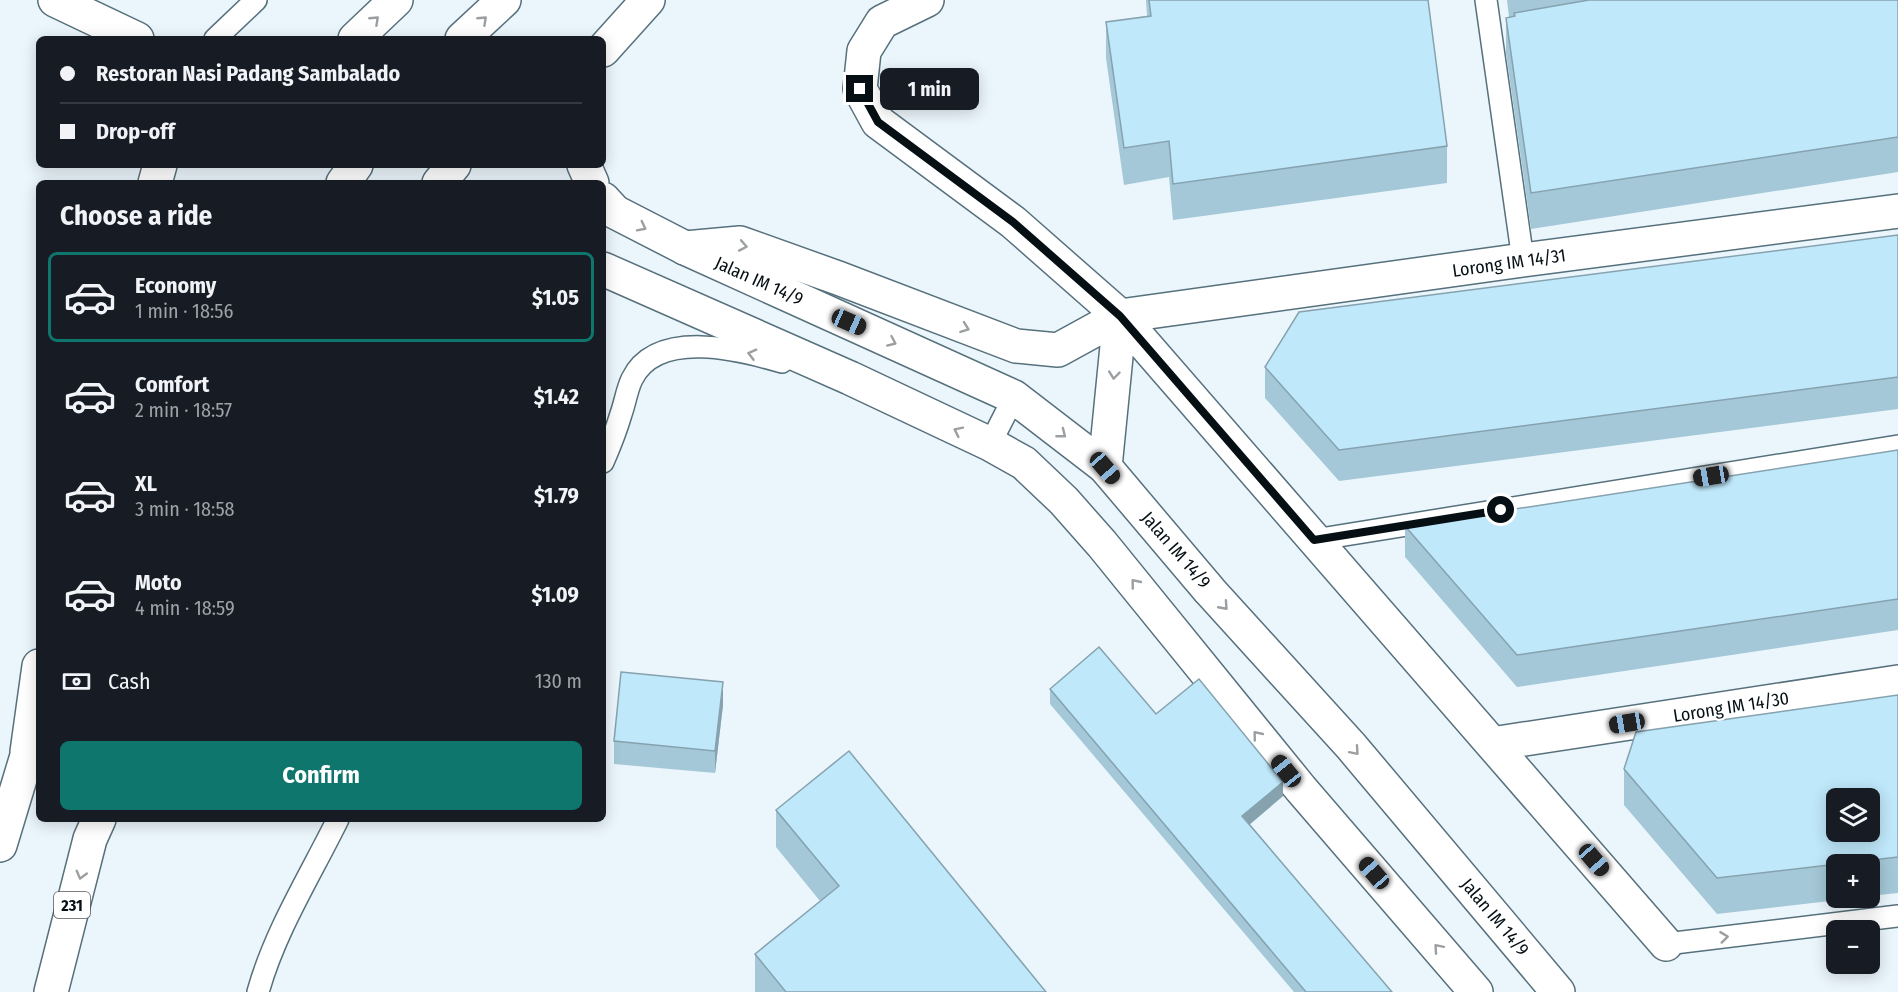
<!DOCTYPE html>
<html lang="en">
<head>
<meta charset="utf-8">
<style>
	body { margin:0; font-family:"Fira Sans Condensed",sans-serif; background:#242831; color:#f1f3f6; height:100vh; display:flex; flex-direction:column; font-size:22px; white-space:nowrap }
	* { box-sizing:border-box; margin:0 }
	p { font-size:20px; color:#9ea1a6 }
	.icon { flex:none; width:33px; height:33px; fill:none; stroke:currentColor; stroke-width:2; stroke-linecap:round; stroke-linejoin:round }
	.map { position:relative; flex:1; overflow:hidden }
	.sheet { position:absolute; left:36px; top:180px; width:570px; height:642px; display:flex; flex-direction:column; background:#171b24; border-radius:9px; box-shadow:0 3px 15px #0003 }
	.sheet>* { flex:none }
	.top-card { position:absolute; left:36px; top:36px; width:570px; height:132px; border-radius:9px; box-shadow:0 3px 15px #0003; display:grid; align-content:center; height:132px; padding:0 24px; background:#171b24 }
	.controls { position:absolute; left:1826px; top:788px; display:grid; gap:12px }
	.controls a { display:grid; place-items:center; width:54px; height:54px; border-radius:9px; background:#171b24; box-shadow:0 3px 15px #0003; font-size:30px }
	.end { position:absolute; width:27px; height:27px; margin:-14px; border:8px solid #061014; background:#fff; box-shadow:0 0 0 3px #fff }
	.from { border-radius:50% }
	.bubble { position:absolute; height:42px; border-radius:9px; background:#171b24; box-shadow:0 3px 15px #0003; font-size:20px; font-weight:700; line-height:42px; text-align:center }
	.car { position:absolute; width:18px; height:36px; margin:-18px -9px; border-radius:8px; box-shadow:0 0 4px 2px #0007; background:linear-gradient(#222 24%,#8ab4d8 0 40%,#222 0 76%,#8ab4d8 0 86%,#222 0) }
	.top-card b { display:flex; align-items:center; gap:21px; height:57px; font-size:22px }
	.top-card b+b { border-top:2px solid #363941 }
	.top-card i { width:15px; height:15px; background:#f1f3f6 }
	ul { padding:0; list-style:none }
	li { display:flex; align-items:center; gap:18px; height:90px; margin:0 12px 9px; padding:0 12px; border:3px solid transparent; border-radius:9px }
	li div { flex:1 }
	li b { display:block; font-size:22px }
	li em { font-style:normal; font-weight:700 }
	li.current { border-color:#0f766e }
	li>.icon { width:54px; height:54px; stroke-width:1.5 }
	h2 { padding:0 24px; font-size:27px; line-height:72px }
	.pay { display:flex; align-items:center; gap:15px; height:66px; padding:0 24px; font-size:22px }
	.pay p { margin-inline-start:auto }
	.button { display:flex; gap:12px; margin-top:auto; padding:12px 24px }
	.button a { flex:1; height:69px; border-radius:9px; background:#0f766e; color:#fff; font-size:24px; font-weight:700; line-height:69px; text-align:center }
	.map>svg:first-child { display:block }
</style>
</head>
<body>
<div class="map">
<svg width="1898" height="992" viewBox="0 0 1898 992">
	<rect width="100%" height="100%" fill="#ebf6fc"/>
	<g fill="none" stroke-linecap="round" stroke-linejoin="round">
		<defs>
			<path id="service" d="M1486,0L1523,260
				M215,39L256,0
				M990,444L1014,397
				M603,462C610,446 616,431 621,414C625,403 627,389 632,379C657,328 741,350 782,362
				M1314,540L1898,446
				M1666,944L1898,916
				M258,992C275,931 310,876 338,819"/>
			<path id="minor" d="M55,0L137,39
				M927,0L882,22L864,51L860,89L878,122L1013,222L1120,316L1666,944
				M685,248L740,243L838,278L1016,346L1058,350L1120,316L1523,260L1898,211
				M1105,467L1120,316
				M1492,744L1898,682"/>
			<path id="tertiary" d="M685,248L1014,397L1105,467L1210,591L1351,746L1558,992
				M603,269L850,378L990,444L1024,463L1064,501L1102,544L1301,789L1476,992"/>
			<path id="primary" d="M355,39L396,0
				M462,39L504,0
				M603,50L648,0
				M584,165L592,183
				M155,183L160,165
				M343,183L356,165
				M439,183L454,165
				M603,199L615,212L685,248
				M27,752L39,666
				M0,845L26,759L39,730
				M51,992L90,839L99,819"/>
		</defs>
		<!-- service casing -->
		<use href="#service" stroke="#56707c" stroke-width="24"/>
		<!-- minor casing -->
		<use href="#minor" stroke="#56707c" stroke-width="36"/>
		<!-- tertiary casing -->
		<use href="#tertiary" stroke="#56707c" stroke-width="36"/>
		<!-- primary casing -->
		<use href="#primary" stroke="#56707c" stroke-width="36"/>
		<!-- service -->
		<use href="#service" stroke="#fff" stroke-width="21"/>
		<!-- minor -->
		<use href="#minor" stroke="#fff" stroke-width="33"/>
		<!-- tertiary -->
		<use href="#tertiary" stroke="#fff" stroke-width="33"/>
		<!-- primary -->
		<use href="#primary" stroke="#fff" stroke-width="33"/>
	</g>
	<!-- wall -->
	<path fill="#a4c8d7" d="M1146,0H1428L1447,146V183L1173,220L1169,177L1124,185L1106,58V22L1147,16Z
		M1507,0H1898V172L1531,229L1506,53V18L1509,17Z
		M1898,235V409L1339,481L1265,398V367Z
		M1898,450V630L1517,687L1405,557V526Z
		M1050,689L1156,714L1283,796L1250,824L1392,992H1294L1050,704Z
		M1898,695V893L1869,896V864H1836V897H1864L1717,914L1624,805V769Z
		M723,705L715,773L614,764V741Z
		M776,810L1046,992H755V954L820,901L776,847Z"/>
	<!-- shaded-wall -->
	<path fill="#86a2af" d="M723,682V705L715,773V751Z
		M1283,782V796L1242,831V816Z"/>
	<!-- building -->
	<path fill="#bfe8fa" stroke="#86a2af" stroke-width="1.5" fill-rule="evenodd" d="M1149,0H1428L1447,146L1173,184L1169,141L1124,148L1106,22L1151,16Z
		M1589,0H1898V137L1531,193L1506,18L1515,16L1514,13Z
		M1898,235V377L1339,450L1265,367L1299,312Z
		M1898,450V599L1517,655L1405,526Z
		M1099,647L1156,714L1199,679L1283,782L1242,816L1392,992H1306L1050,689Z
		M621,672L723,682L715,751L614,741Z
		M1898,695V857L1717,878L1624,769L1636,732ZM1836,798H1869V831H1836Z
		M849,751L1046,992H786L755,954L839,886L776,810Z"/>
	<!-- one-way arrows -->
	<defs><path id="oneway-chevron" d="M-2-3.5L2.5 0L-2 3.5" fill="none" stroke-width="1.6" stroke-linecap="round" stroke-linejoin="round" transform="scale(1.5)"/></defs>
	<g stroke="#9b9fa1">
		<use href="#oneway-chevron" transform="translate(375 20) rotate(-43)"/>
		<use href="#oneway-chevron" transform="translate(483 20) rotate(-43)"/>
		<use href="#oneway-chevron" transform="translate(642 227) rotate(27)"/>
		<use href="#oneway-chevron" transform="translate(743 246) rotate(11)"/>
		<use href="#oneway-chevron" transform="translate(965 328) rotate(20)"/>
		<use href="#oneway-chevron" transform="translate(892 342) rotate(24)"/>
		<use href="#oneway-chevron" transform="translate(752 354) rotate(-165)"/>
		<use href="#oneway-chevron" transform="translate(1114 375) rotate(96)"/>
		<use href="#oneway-chevron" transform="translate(958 431) rotate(-154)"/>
		<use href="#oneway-chevron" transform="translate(1062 434) rotate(38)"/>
		<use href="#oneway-chevron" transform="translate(1135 583) rotate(-129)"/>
		<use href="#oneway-chevron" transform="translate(1224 606) rotate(48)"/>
		<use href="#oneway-chevron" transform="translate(1257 735) rotate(-129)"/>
		<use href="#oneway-chevron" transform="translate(1355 751) rotate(49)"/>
		<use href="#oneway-chevron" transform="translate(81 875) rotate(105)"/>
		<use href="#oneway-chevron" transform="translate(1724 937) rotate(-7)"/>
		<use href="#oneway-chevron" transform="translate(1438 948) rotate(-131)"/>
	</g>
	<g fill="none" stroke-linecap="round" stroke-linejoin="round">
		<!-- route -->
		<path stroke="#061014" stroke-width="8" d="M860,89L878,122L1013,222L1120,316L1314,540L1501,510"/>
	</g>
	<g text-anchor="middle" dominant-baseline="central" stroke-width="4.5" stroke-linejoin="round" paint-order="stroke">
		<!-- shield labels -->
		<rect fill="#fff" stroke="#51585a" stroke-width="1.5" x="54" y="892" width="36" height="26" rx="4.5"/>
		<g font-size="16" font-weight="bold" fill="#061014">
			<text x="72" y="905">231</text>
		</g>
		<!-- street labels -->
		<g font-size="18" fill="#061014" stroke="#fff">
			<text transform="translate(1509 263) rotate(-8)">Lorong IM 14/31</text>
			<text transform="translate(759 281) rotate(24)">Jalan IM 14/9</text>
			<text transform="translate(1176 550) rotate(49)">Jalan IM 14/9</text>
			<text transform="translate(1731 707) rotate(-9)">Lorong IM 14/30</text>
			<text transform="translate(1495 917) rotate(50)">Jalan IM 14/9</text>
		</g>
	</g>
</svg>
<div class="controls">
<a><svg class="icon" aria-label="layers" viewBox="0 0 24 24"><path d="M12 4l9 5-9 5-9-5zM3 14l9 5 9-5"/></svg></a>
<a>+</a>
<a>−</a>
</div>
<i class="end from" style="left:1501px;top:510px"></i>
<i class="end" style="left:860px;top:89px"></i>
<div class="bubble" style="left:880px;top:68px;width:99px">1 min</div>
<i class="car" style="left:849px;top:322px;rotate:114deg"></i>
<i class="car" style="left:1105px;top:468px;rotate:139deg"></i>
<i class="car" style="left:1711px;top:476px;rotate:261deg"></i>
<i class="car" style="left:1627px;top:723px;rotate:261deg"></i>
<i class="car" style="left:1286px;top:771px;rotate:321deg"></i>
<i class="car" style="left:1594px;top:860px;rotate:139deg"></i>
<i class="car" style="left:1374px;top:873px;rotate:319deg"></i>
<div class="top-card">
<b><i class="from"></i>Restoran Nasi Padang Sambalado</b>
<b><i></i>Drop-off</b>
</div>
<section class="sheet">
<h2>Choose a ride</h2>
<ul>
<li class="current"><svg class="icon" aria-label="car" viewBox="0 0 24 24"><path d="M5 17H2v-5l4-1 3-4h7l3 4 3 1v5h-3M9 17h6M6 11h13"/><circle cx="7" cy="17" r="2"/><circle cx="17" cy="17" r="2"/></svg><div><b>Economy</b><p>1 min · 18:56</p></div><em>$1.05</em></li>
<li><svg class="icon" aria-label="car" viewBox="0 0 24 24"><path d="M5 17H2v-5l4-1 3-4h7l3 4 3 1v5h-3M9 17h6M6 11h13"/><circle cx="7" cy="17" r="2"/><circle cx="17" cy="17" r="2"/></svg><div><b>Comfort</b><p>2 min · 18:57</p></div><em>$1.42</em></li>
<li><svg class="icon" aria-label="car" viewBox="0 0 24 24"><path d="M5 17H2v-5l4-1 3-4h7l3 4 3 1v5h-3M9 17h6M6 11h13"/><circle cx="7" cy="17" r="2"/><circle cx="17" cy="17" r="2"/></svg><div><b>XL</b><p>3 min · 18:58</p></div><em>$1.79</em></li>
<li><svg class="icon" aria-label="car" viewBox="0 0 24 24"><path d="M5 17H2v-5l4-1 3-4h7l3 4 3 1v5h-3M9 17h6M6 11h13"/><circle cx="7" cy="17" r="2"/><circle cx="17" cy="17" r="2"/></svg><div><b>Moto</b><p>4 min · 18:59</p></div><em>$1.09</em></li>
</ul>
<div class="pay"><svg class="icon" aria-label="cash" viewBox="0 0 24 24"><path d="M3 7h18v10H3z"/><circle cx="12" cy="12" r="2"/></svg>Cash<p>130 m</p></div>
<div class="button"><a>Confirm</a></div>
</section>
</div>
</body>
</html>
